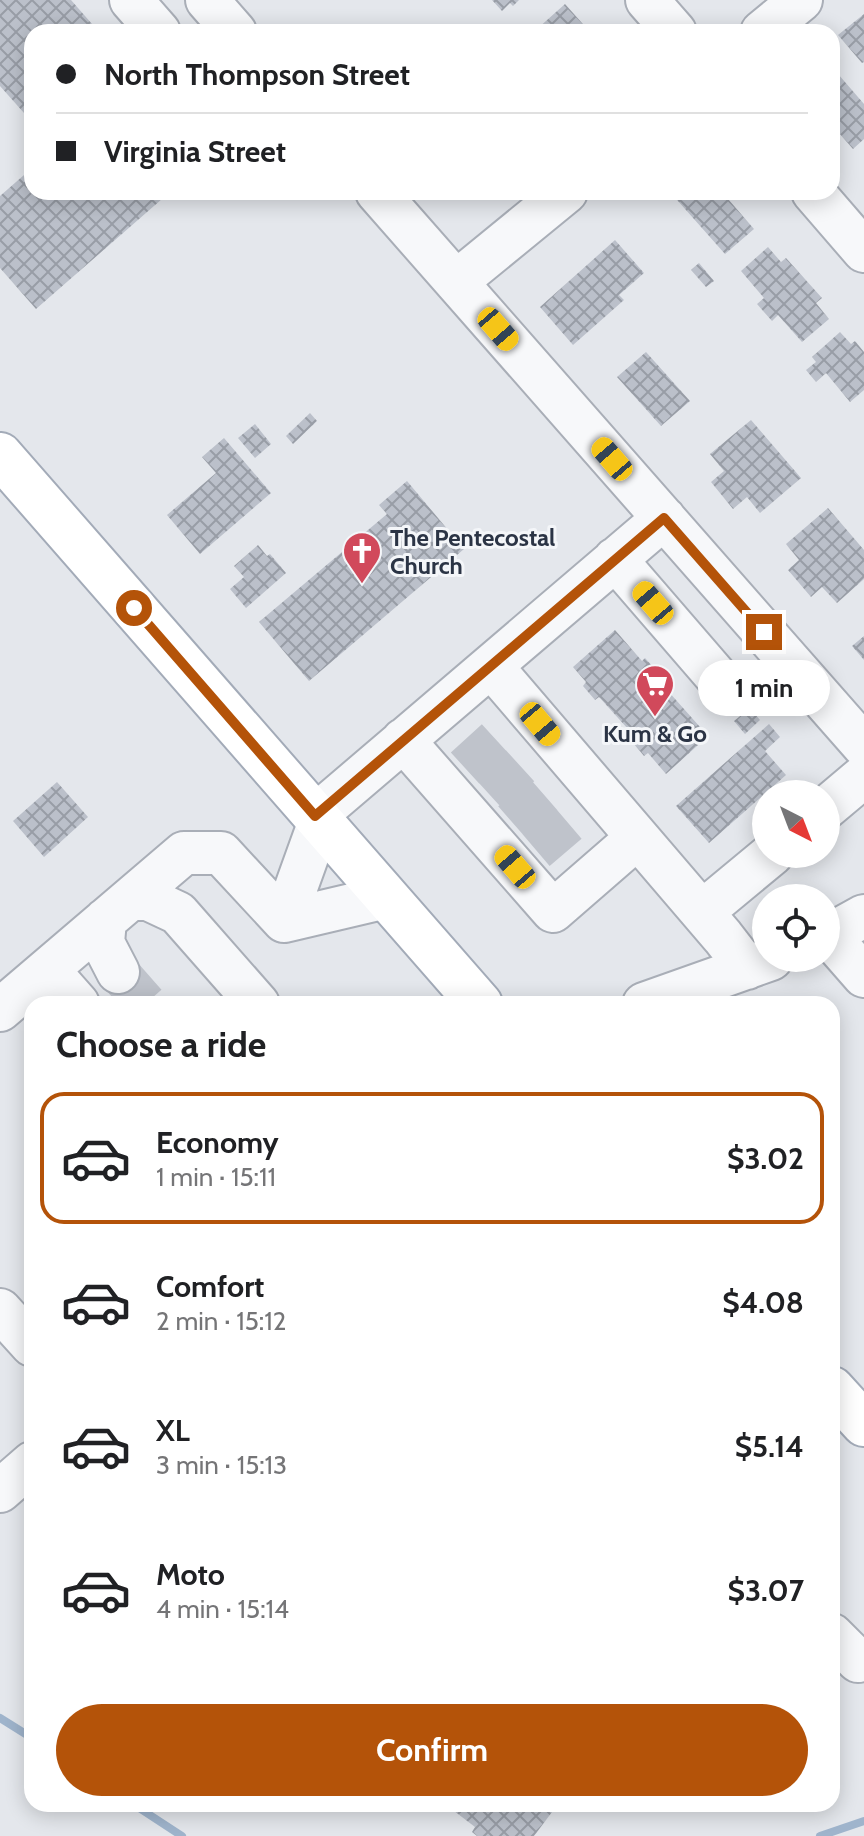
<!DOCTYPE html>
<html lang="en">
<head>
<meta charset="utf-8">
<style>
	body { margin:0; font-family:Cabin,sans-serif; background:#f6f6f6; color:#202124; height:100vh; display:flex; flex-direction:column; font-size:30px; white-space:nowrap }
	* { box-sizing:border-box; margin:0 }
	p { font-size:26px; color:#757577 }
	.icon { flex:none; width:44px; height:44px; fill:none; stroke:currentColor; stroke-width:2; stroke-linecap:round; stroke-linejoin:round }
	.map { position:relative; flex:1; overflow:hidden }
	.details { position:absolute; left:24px; top:996px; width:816px; height:816px; display:flex; flex-direction:column; background:#fff; border-radius:24px; box-shadow:0 4px 20px #0003 }
	.details>* { flex:none }
	.hud { position:absolute; left:24px; top:24px; width:816px; height:176px; border-radius:24px; box-shadow:0 4px 20px #0003; display:grid; align-content:center; height:176px; padding:0 32px; background:#fff }
	.needle { width:52px; rotate:138deg }
	.controls { position:absolute; left:752px; top:780px; display:grid; gap:16px }
	.controls a { display:grid; place-items:center; width:88px; height:88px; border-radius:50%; background:#fff; box-shadow:0 4px 20px #0003; font-size:40px }
	.end { position:absolute; width:36px; height:36px; margin:-18px; border:10px solid #b45309; background:#fff; box-shadow:0 0 0 4px #fff }
	.from { border-radius:50% }
	.bubble { position:absolute; height:56px; border-radius:28px; background:#fff; box-shadow:0 4px 20px #0003; font-size:26px; font-weight:700; line-height:56px; text-align:center }
	.car { position:absolute; width:24px; height:48px; margin:-24px -12px; border-radius:10px; box-shadow:0 0 6px 2px #0007; background:linear-gradient(#f5c518 24%,#345 0 40%,#f5c518 0 76%,#345 0 86%,#f5c518 0) }
	.hud b { display:flex; align-items:center; gap:28px; height:76px; font-size:30px }
	.hud b+b { border-top:2px solid #e0e0e0 }
	.hud i { width:20px; height:20px; background:#202124 }
	ul { padding:0; list-style:none }
	li { display:flex; align-items:center; gap:24px; height:132px; margin:0 16px 12px; padding:0 16px; border:4px solid transparent; border-radius:24px }
	li div { flex:1 }
	li b { display:block; font-size:30px }
	li em { font-style:normal; font-weight:700 }
	li.active { border-color:#b45309 }
	li>.icon { width:72px; height:72px; stroke-width:1.5 }
	h2 { padding:0 32px; font-size:36px; line-height:96px }
	.action { display:flex; gap:16px; margin-top:auto; padding:16px 32px }
	.action a { flex:1; height:92px; border-radius:48px; background:#b45309; color:#fff; font-size:32px; font-weight:700; line-height:92px; text-align:center }
	.map>svg:first-child { display:block }
</style>
</head>
<body>
<div class="map">
<svg width="864" height="1836" viewBox="0 0 864 1836">
	<defs>
		<pattern id="building-cross-hatch" width="8" height="8" patternUnits="userSpaceOnUse" patternTransform="scale(2)"><rect width="8" height="8" fill="#bbc0ca"/><path d="M0 0l8 8M0 8l8-8" fill="none" stroke="#989da6"/></pattern>
	</defs>
	<rect width="100%" height="100%" fill="#e4e7ec"/>
	<g fill="none" stroke-linecap="round" stroke-linejoin="round">
		<!-- stream -->
		<path stroke="#9fb4cc" stroke-width="8" d="M0,1718L32,1738
			M133,1804L182,1836
			M820,1836L864,1821"/>
	</g>
	<!-- building -->
	<path fill="url(#building-cross-hatch)" d="M0,0H71L99,32H32V122L0,86Z
		M492,0H519L513,6L510,3L502,11Z
		M565,4L590,32H540L537,29Z
		M864,14V62L862,63L838,35Z
		M832,67L864,104V139L853,149L832,125Z
		M32,168V192H170L36,309L0,268V196Z
		M670,192H722L754,229L725,254Z
		M615,240L644,273L619,295L624,300L573,345L540,307Z
		M768,247L781,262L786,258L822,298L816,303L829,319L802,342L778,315L772,321L757,304L764,298L741,271Z
		M699,263L714,281L706,287L691,270Z
		M840,332L851,344L855,341L864,352V390L850,402L826,373L816,382L806,370L816,362L812,357Z
		M646,352L690,401L661,426L617,377Z
		M310,413L317,421L293,444L286,436Z
		M751,420L801,478L760,513L747,497L733,509L711,482L724,471L710,454Z
		M255,424L271,444L255,458L238,438Z
		M224,438L271,493L200,554L167,515L216,473L202,457Z
		M407,481L464,549L309,681L259,622L387,514L379,505Z
		M828,508L864,550V579L837,603L822,587L811,597L788,570L799,560L786,544Z
		M258,545L267,556L270,554L286,573L246,608L230,589L244,577L234,566Z
		M615,630L642,661L645,658L664,679L660,682L708,736L666,774L648,753L644,756L634,744L638,740L599,697L595,700L583,686L586,682L573,667Z
		M864,636V660L852,646Z
		M750,708L760,720L745,734L734,721Z
		M769,724L780,737L765,751L786,775L709,843L676,806Z
		M57,782L88,817L44,857L13,821Z
		M445,1804H558L534,1836H477L472,1832L475,1827Z"/>
	<g fill="none" stroke-linecap="round" stroke-linejoin="round">
		<!-- minor-tunnel -->
		<path stroke="#bfc3cb" stroke-width="42" stroke-dasharray="42 21" stroke-linecap="butt" d="M465,768L511,726
			M489,794L533,754
			M512,822L559,781
			M536,850L584,809
			M118,972L146,1004"/>
		<defs>
			<path id="minor" d="M131,0L159,32
				M207,0L235,32
				M647,0L675,32
				M762,32L801,0
				M377,192L864,746
				M813,192L864,251
				M456,282L566,192
				M615,559L729,691
				M491,666L723,937L747,968
				M403,740L553,911L637,838
				M826,808L864,776
				M315,816L664,518
				M131,899H148L178,913L258,1004
				M702,912L772,854
				M105,920L103,943L118,972
				M284,921L320,821
				M284,921L386,897
				M829,936L864,976
				M826,937L864,916
				M48,970L78,1004
				M644,1004L771,959
				M0,1010L184,853H221L284,921
				M0,1310L32,1345
				M0,1491L32,1463
				M832,1635L858,1661"/>
			<path id="major" d="M0,455L480,1004
				M832,1389L864,1424"/>
		</defs>
		<!-- minor casing -->
		<use href="#minor" stroke="#a9aeb7" stroke-width="46"/>
		<!-- major casing -->
		<use href="#major" stroke="#a3abb8" stroke-width="48"/>
		<!-- minor -->
		<use href="#minor" stroke="#f7f8fa" stroke-width="42"/>
		<!-- major -->
		<use href="#major" stroke="#fff" stroke-width="44"/>
	</g>
	<g fill="none" stroke-linecap="round" stroke-linejoin="round">
		<!-- route -->
		<path stroke="#b45309" stroke-width="10" d="M134,608L315,816L664,518L764,632"/>
	</g>
	<!-- icons -->
	<defs>
		<symbol id="church-pin" viewBox="-11 -11 22 30"><path d="M0 17L-7.5 6A9.5 9.5 0 1 1 7.5 6Z" fill="#d1495b" stroke="#f4f6f9"/><path d="M-1.2-6h2.4v3.5h3.3v2.4h-3.3V6h-2.4V-.1h-3.3v-2.4h3.3Z" fill="#fff"/></symbol>
		<symbol id="supermarket-pin" viewBox="-11 -11 22 30"><path d="M0 17L-7.5 6A9.5 9.5 0 1 1 7.5 6Z" fill="#d1495b" stroke="#f4f6f9"/><path d="M-6-5.5h2.5l.6 2H6L4.5 2H-2.5L-4.4-4H-6ZM-1.5 3.2a1.3 1.3 0 1 0 .1 0ZM3 3.2a1.3 1.3 0 1 0 .1 0Z" fill="#fff"/></symbol>
	</defs>
	<g fill-rule="evenodd">
		<use href="#church-pin" x="340" y="529" width="44" height="60"/>
		<use href="#supermarket-pin" x="633" y="662" width="44" height="60"/>
	</g>
	<g text-anchor="middle" dominant-baseline="central" stroke-width="6" stroke-linejoin="round" paint-order="stroke">
		<!-- poi labels -->
		<g font-size="24" font-weight="bold" fill="#2b3445" stroke="#f4f6f9" text-anchor="start">
			<text x="390" y="537">The Pentecostal<tspan x="390" dy="28">Church</tspan></text>
			<text x="655" y="733" text-anchor="middle">Kum &amp; Go</text>
		</g>
	</g>
</svg>
<div class="controls">
<a><svg class="needle" viewBox="-14 -14 28 28"><path d="M0-13l5 13h-10z" fill="#e53935"/><path d="M0 13l5-13h-10z" fill="#757577"/></svg></a>
<a><svg class="icon" aria-label="locate" viewBox="0 0 24 24"><circle cx="12" cy="12" r="6"/><path d="M12 2v4M12 18v4M2 12h4M18 12h4"/></svg></a>
</div>
<i class="end from" style="left:134px;top:608px"></i>
<i class="end" style="left:764px;top:632px"></i>
<div class="bubble" style="left:698px;top:660px;width:132px">1 min</div>
<i class="car" style="left:498px;top:329px;rotate:139deg"></i>
<i class="car" style="left:612px;top:459px;rotate:319deg"></i>
<i class="car" style="left:653px;top:603px;rotate:319deg"></i>
<i class="car" style="left:540px;top:724px;rotate:140deg"></i>
<i class="car" style="left:515px;top:867px;rotate:319deg"></i>
<div class="hud">
<b><i class="from"></i>North Thompson Street</b>
<b><i></i>Virginia Street</b>
</div>
<section class="details">
<h2>Choose a ride</h2>
<ul>
<li class="active"><svg class="icon" aria-label="car" viewBox="0 0 24 24"><path d="M5 17H2v-5l4-1 3-4h7l3 4 3 1v5h-3M9 17h6M6 11h13"/><circle cx="7" cy="17" r="2"/><circle cx="17" cy="17" r="2"/></svg><div><b>Economy</b><p>1 min · 15:11</p></div><em>$3.02</em></li>
<li><svg class="icon" aria-label="car" viewBox="0 0 24 24"><path d="M5 17H2v-5l4-1 3-4h7l3 4 3 1v5h-3M9 17h6M6 11h13"/><circle cx="7" cy="17" r="2"/><circle cx="17" cy="17" r="2"/></svg><div><b>Comfort</b><p>2 min · 15:12</p></div><em>$4.08</em></li>
<li><svg class="icon" aria-label="car" viewBox="0 0 24 24"><path d="M5 17H2v-5l4-1 3-4h7l3 4 3 1v5h-3M9 17h6M6 11h13"/><circle cx="7" cy="17" r="2"/><circle cx="17" cy="17" r="2"/></svg><div><b>XL</b><p>3 min · 15:13</p></div><em>$5.14</em></li>
<li><svg class="icon" aria-label="car" viewBox="0 0 24 24"><path d="M5 17H2v-5l4-1 3-4h7l3 4 3 1v5h-3M9 17h6M6 11h13"/><circle cx="7" cy="17" r="2"/><circle cx="17" cy="17" r="2"/></svg><div><b>Moto</b><p>4 min · 15:14</p></div><em>$3.07</em></li>
</ul>
<div class="action"><a>Confirm</a></div>
</section>
</div>
</body>
</html>
